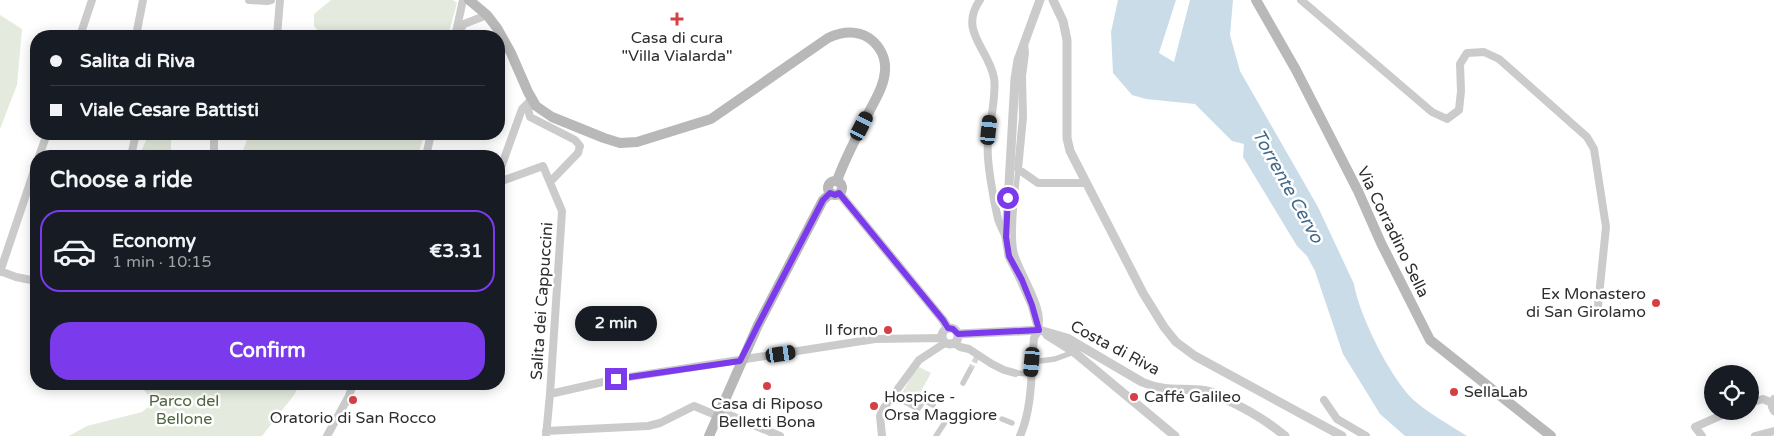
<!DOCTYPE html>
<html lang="en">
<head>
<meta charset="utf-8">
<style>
	body { margin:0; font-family:"Varela Round",sans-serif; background:#242831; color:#f1f3f6; height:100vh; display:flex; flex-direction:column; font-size:19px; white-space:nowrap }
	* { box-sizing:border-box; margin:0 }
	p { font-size:16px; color:#9ea1a6 }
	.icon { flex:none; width:28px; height:28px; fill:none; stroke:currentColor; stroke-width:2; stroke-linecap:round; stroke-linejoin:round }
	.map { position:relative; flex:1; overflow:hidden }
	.sheet { position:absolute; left:30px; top:150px; width:475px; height:240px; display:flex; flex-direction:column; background:#171b24; border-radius:20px; box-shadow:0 2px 12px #0003 }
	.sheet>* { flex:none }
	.guide { position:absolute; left:30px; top:30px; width:475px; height:110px; border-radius:20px; box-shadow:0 2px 12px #0003; display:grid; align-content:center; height:110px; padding:0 20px; background:#171b24 }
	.fabs { position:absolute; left:1704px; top:365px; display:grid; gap:10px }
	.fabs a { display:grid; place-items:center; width:55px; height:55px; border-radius:50%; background:#171b24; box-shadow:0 2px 12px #0003; font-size:25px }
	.end { position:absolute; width:22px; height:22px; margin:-11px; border:6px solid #7c3aed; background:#fff; box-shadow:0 0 0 2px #fff }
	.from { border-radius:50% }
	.bubble { position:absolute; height:35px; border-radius:18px; background:#171b24; box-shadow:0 2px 12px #0003; font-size:16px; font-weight:800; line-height:35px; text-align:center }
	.car { position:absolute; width:15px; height:30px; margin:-15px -8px; border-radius:6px; box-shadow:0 0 4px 1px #0007; background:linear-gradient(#222 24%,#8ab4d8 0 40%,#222 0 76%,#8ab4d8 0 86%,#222 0) }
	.guide b { display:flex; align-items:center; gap:18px; height:48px; font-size:19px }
	.guide b+b { border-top:1px solid #363941 }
	.guide i { width:12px; height:12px; background:#f1f3f6 }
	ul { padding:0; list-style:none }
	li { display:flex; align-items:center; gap:15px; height:82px; margin:0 10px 8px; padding:0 10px; border:2px solid transparent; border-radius:20px }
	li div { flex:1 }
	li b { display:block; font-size:19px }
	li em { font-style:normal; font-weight:800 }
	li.on { border-color:#7c3aed }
	li>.icon { width:45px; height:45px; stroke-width:1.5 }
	h2 { padding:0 20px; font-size:22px; line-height:60px }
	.action { display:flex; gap:10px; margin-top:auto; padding:10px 20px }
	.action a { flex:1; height:58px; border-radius:20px; background:#7c3aed; color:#fff; font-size:20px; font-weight:800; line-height:58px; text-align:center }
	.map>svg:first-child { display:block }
</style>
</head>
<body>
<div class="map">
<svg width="1774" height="436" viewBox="0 0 1774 436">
	<rect width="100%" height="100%" fill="#fff"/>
	<!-- green -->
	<path fill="#e4eadd" d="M331,0H453L457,3L448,36H322L314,26V14Z
		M0,15L22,29L17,85L0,129Z
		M149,134H171V156H139Z
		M249,134L285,137L288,134H424L418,156H241Z
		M917,366L931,373L915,402L901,395Z
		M139,384H300L294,395L262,436H69L87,426L142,412L151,405L150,397Z"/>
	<!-- water -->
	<path fill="#cbdce9" d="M1118,0H1176L1159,53L1174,62L1190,0H1233L1230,35L1240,71L1318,207L1354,284C1359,315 1392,382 1416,402C1431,415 1450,425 1467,436H1405L1380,414L1343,354L1315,271L1307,256L1297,246L1243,157L1244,144L1232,141L1195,104L1146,99L1132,95L1113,73L1111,32Z"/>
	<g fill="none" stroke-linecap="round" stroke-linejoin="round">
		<!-- pedestrian-tunnel -->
		<path stroke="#d5d5d5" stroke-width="5.5" stroke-dasharray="5.5 3" stroke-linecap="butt" d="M970,370L977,357"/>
		<!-- pedestrian -->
		<path stroke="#cbcbcb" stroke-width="5.5" d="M1018,169C1016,190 1010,234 1015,253C1020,272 1046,309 1039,328
			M1032,362L1055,359L1074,352
			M1015,373L1031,374
			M963,383L970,370
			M893,395L918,409L924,400L933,405
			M1002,419L1012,423
			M936,436L949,416"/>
		<!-- minor -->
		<path stroke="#cbcbcb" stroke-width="8" d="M249,0L267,1L271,0
			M980,0C958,31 989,49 994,78C997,95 989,125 988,143C986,160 994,202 998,219C1000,225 1003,231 1006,237
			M1301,0L1432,112L1447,119L1459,110L1461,91L1460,64L1467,53L1484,52L1499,59L1587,137L1594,149L1606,227L1598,306
			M456,32L463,0
			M80,36L92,0
			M136,36L143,0
			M277,36L280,0
			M455,36L464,24L487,15
			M1024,44L1025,53L1022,76L1023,117L1018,169L1038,183H1086
			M531,99L528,109L530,117L575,140L580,146L578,153L550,182
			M214,134V156
			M39,156L47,134
			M131,156L135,138L133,134
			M426,156L431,134
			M499,173L522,109L528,103
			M499,182L543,166L562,211L550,394L546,436
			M0,271L16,277L36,281
			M0,272L36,165
			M954,343L960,347L969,349L992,364L1004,370L1015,373
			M550,394L616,379L875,339L942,338
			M1774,399L1772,407L1774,411
			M1324,400L1337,419L1366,436
			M1750,403L1763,399L1772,403
			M720,411L780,436
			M546,431L648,426L660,423L694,406L718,416
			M327,436L349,396L353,384
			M882,436L880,416L883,409L919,360L945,343
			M1020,436C1033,407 1031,370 1034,338L1039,330
			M1702,436L1695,427L1731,411
			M1755,436L1774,431"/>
		<!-- tertiary -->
		<path stroke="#cbcbcb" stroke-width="9" d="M1053,0L1063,21L1067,40V138L1070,151L1143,293L1164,327L1176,342L1195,356L1342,436
			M839,193L943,320L948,328
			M942 336a8 8 0 1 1 16 0a8 8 0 1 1-16 0Z
			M1039,330L1032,305L1021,280L1009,256L1006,237L1015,79L1018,60L1040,0
			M958,334L1039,330L1067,338L1142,382C1167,393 1183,387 1207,391C1213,392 1220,396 1225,399C1247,409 1266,420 1285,436
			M1047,335L1074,352L1175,436"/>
		<!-- secondary -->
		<path stroke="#b8b8b8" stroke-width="10" d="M469,0L487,15L497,28L511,53L528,92L536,106L552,117L604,138L620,143L637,142L711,119L828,38C841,32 856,30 869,38C880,46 886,58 885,71C884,87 874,101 868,114C857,137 845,158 837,181
			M1256,0L1296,70L1358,191L1381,243L1430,340L1551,436
			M828 188a7 7 0 1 1 14 0a7 7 0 1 1-14 0Z
			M709,436L758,325L823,200L831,193"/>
	</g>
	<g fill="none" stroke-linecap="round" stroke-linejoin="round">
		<!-- route -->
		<path stroke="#7c3aed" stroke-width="6" d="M616,379L740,361L758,325L823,200L830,193L835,195L839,193L943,320L948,328L953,329L958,334L1039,330L1032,305L1022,280L1009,256L1006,237L1008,198"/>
	</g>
	<!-- markers -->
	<g fill="#d64045" stroke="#fff" stroke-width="2">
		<path d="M674.5 11.5h5v5h5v5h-5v5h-5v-5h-5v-5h5z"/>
		<circle cx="1656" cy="303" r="5"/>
		<circle cx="888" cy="330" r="5"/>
		<circle cx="767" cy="386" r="5"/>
		<circle cx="1454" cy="392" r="5"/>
		<circle cx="1134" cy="397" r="5"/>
		<circle cx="353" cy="400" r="5"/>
		<circle cx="874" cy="406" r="5"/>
	</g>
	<g text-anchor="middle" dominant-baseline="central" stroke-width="5" stroke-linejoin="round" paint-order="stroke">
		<!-- poi labels -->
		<g font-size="16" fill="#2e2e2e" stroke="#fff">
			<text x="677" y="38">Casa di cura<tspan x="677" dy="18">"Villa Vialarda"</tspan></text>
			<text x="1646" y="294" text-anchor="end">Ex Monastero<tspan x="1646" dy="18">di San Girolamo</tspan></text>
			<text x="878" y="330" text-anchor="end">Il forno</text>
			<text x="1464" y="392" text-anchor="start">SellaLab</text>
			<text x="884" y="397" text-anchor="start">Hospice -<tspan x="884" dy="18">Orsa Maggiore</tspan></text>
			<text x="1144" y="397" text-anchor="start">Caffé Galileo</text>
			<text x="767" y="404">Casa di Riposo<tspan x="767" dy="18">Belletti Bona</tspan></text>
			<text x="353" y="418">Oratorio di San Rocco</text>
		</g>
		<!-- street labels -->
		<g font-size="16" fill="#2e2e2e" stroke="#fff">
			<text transform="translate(1393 232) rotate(64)">Via Corradino Sella</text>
			<text transform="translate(542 301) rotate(-86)">Salita dei Cappuccini</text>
			<text transform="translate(1115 348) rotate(28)">Costa di Riva</text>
		</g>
		<!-- park labels -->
		<g font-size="16" fill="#506640" stroke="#fff">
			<text x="184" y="401">Parco del<tspan x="184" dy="18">Bellone</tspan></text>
		</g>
		<!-- water labels -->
		<g font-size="18" font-style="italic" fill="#436b89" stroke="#fff">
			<text transform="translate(1288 186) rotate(61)">Torrente Cervo</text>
		</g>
	</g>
</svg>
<div class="fabs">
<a><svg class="icon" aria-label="locate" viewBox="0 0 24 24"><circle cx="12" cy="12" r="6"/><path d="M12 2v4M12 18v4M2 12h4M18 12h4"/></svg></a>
</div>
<i class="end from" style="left:1008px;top:198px"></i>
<i class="end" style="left:616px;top:379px"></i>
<div class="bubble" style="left:575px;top:306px;width:82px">2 min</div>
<i class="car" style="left:862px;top:126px;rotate:27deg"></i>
<i class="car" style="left:989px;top:130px;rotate:6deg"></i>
<i class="car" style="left:781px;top:354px;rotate:81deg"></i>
<i class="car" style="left:1032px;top:362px;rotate:185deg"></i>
<div class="guide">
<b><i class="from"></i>Salita di Riva</b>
<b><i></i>Viale Cesare Battisti</b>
</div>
<section class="sheet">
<h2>Choose a ride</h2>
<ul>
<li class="on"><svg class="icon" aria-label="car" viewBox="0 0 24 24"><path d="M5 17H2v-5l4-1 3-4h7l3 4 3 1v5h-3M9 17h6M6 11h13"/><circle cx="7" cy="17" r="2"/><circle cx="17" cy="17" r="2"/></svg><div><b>Economy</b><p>1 min · 10:15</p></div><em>€3.31</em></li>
</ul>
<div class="action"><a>Confirm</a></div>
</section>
</div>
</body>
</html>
